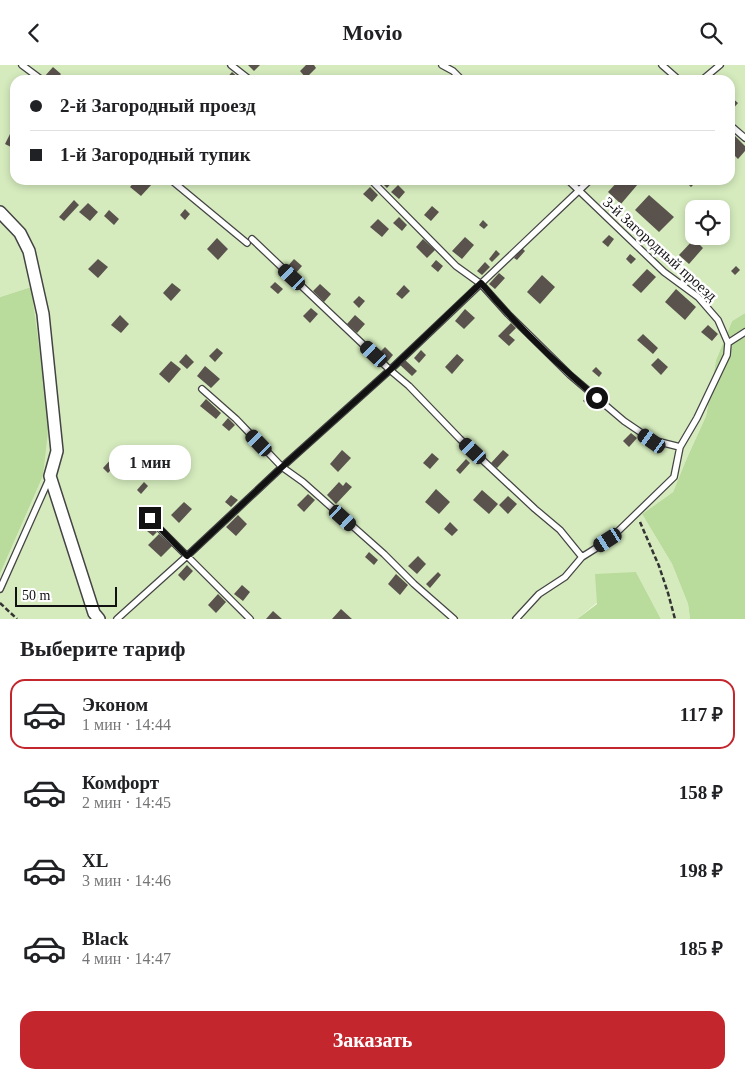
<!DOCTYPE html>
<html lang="ru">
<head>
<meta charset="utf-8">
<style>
	body { margin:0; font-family:Georgia,serif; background:#f2f2f2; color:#202124; height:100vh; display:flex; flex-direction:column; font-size:19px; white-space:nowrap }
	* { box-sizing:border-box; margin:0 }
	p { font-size:16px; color:#757577 }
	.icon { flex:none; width:28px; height:28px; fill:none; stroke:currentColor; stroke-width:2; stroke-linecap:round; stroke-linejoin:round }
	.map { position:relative; height:554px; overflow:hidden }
	.sheet { display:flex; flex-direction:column; background:#fff; flex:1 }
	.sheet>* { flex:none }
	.banner { position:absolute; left:10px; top:10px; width:725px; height:110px; border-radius:15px; box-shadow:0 2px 8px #0003; display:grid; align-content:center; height:110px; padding:0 20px; background:#fff }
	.fabs { position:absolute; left:685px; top:135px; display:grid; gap:10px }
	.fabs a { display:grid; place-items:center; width:45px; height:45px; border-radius:10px; background:#fff; box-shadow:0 2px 8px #0003; font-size:25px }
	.scale { position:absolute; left:15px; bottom:12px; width:102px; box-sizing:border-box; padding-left:5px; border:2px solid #111; border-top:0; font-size:14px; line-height:18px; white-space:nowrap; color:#111; -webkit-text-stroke:4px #fff; paint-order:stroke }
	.end { position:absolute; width:22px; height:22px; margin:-11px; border:6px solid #111; background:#fff; box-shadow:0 0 0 2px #fff }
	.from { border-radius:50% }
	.bubble { position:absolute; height:35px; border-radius:15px; background:#fff; box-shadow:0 2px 8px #0003; font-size:16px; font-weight:800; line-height:35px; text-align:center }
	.car { position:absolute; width:15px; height:30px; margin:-15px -8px; border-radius:6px; box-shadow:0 0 4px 1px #0007; background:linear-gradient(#222 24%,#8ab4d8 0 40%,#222 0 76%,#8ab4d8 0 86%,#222 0) }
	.banner b { display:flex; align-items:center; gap:18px; height:48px; font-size:19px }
	.banner b+b { border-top:1px solid #e0e0e0 }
	.banner i { width:12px; height:12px; background:#202124 }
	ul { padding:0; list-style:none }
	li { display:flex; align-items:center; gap:15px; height:70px; margin:0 10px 8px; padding:0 10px; border:2px solid transparent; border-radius:15px }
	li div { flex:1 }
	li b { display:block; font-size:19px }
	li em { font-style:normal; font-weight:800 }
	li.on { border-color:#c4262e }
	li>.icon { width:45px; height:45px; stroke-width:1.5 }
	h2 { padding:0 20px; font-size:22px; line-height:60px }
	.cta { display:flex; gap:10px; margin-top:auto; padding:10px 20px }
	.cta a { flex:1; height:58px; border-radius:15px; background:#c4262e; color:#fff; font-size:20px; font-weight:800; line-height:58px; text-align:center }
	header { display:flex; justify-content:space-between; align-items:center; height:65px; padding:0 20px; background:#fff; font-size:22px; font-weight:800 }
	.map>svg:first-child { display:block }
</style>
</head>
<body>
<header><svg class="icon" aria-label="back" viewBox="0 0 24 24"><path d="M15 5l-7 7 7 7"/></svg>Movio<svg class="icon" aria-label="search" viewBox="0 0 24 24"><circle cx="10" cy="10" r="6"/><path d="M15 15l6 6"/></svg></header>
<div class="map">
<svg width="745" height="554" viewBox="0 0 745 554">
	<rect width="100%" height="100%" fill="#fffdf5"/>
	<!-- green -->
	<path fill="#d5ebbd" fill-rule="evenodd" d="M0,0H745V248L732,256L716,295L706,351L686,395L673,427L642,449L672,499L688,539L690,554H661L636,507L577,554H0V509L43,411L31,222L0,232ZM15,15H730V115H15ZM694,144H721V171H694Z"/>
	<!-- forest -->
	<path fill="#b9dc9c" d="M31,222L49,357L43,411L0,509V232Z
		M745,248V554H690L688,539L672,499L642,449L673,427L686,395L706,351L716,295L732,256Z
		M636,507L661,554H577L597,539L595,509Z"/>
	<!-- building -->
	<path fill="#5a524d" d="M248,0H260L254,6Z
		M306,0H314L316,3L306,13L300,6Z
		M53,2L61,9L56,15H48L44,12Z
		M232,7L241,15H225Z
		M730,31L738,38L731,46L730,45Z
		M10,69L15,72V84L5,79Z
		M735,71L745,81V86L738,94L730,86V76Z
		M136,115H148L152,119L141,131L130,122Z
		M381,115H394L387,123L380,116Z
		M619,115H633L638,119L621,139L608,127Z
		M684,115H693L696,117L691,122Z
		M398,120L405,127L399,134L391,127Z
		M370,122L378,130L372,137L363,129Z
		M649,130L674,152L659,167L635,145Z
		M74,135L79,140L64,156L59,152Z
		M88,138L98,147L90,156L79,147Z
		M432,141L439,147L431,156L424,150Z
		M185,144L190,149L185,155L180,150Z
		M109,145L119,154L114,160L104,151Z
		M399,152L407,160L402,166L393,158Z
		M378,154L389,164L382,172L370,162Z
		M483,155L488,160L484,164L479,160Z
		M609,170L614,174L608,182L602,177Z
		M465,172L474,180L462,194L452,186Z
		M217,173L228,184L218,195L207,184Z
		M423,174L435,185L427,193L416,182Z
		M694,174L703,183L689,199L679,190Z
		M522,183L525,186L517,195L514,193Z
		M496,185L500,189L492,197L489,194Z
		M630,189L636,194L631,199L626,194Z
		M98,194L108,202L98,213L88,204Z
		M294,194L302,201L295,209L287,202Z
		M436,195L443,201L438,207L431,201Z
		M485,197L490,202L482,210L477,206Z
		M736,201L740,205L735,210L731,206Z
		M647,204L656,212L641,228L632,220Z
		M499,208L505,213L495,224L489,219Z
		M542,210L555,222L540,239L527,227Z
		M275,217L283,224L278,229L270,222Z
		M172,218L181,225L171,236L163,228Z
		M320,219L331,229L324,237L313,226Z
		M404,220L410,226L402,234L396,229Z
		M676,224L696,242L685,255L665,237Z
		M359,231L365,236L359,243L353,237Z
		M311,243L318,249L310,258L303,251Z
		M465,244L475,253L464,264L455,256Z
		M120,250L129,259L121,268L111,260Z
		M355,250L365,259L357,268L347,259Z
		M511,258L516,263L509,270L515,275L509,281L498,271Z
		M708,260L718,269L712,276L701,267Z
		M643,269L658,283L653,289L637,275Z
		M385,282L393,290L387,297L378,289Z
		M217,283L223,288L215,297L209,291Z
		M421,285L426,290L419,298L414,293Z
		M186,289L194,297L187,304L179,297Z
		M457,289L464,295L452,309L445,302Z
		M658,293L668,302L661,310L651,300Z
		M404,294L417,306L412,311L399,299Z
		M171,296L181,304L169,318L159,309Z
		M205,301L220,314L211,323L197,311Z
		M596,302L602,308L599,312L592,306Z
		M589,328L595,334L589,341L583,336Z
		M206,334L221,348L216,354L200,341Z
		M228,353L235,360L229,366L222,360Z
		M631,368L637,373L629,382L623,376Z
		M342,385L351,393L338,407L330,399Z
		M503,385L509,390L497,403L491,398Z
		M432,388L439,394L430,404L423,398Z
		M115,390L120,395L108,408L103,403Z
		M466,394L470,398L460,409L456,405Z
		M144,417L148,421L141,429L137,425Z
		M339,417L343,421L346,417L352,422L336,439L327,430Z
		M436,424L450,437L439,449L425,437Z
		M482,425L498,439L489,449L473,435Z
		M308,429L315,435L304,447L297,440Z
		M231,430L238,435L231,442L225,437Z
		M508,431L517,439L508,449L499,440Z
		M184,437L192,444L179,458L171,450Z
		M238,450L247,459L236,471L226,462Z
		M450,457L458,465L452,471L444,464Z
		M151,462L157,467L153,471L147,466Z
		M159,469L172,481L161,492L148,480Z
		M369,487L378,495L374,500L365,492Z
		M418,491L426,499L417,509L408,501Z
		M187,500L193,506L184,516L178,510Z
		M438,507L441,510L430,523L426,519Z
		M396,509L408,520L400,530L388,519Z
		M242,520L250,527L243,536L234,529Z
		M218,529L226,537L216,548L208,540Z
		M341,544L352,554H332Z
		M273,546L282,554H266Z"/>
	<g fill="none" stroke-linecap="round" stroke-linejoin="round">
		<defs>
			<path id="service" d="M22,0L42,15
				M231,0L250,15
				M442,0L453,6L462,15
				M662,0L679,15
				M702,15L720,0
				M730,60L745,73
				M171,115L247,178
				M371,115L456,201L481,219L508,249L570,310L624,356L652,375L680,382
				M252,174L390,305L409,321L460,374L535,444L560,465L582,492
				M728,278L745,267
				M202,324L236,354L282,402L303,417L384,489L414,519L454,554
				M149,453L250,554
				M0,524L50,412
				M117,554L187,491L282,402L390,305L590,115
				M516,554L539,529L565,512L582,492L609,475L674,412L680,382L697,353L727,290L728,278L718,255L698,232L664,207L568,115"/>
			<path id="minor" d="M0,147L20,168L29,186L43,249L57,386L50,411L94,548L99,554"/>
		</defs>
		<!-- service casing -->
		<use href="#service" stroke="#444" stroke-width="8"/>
		<!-- minor casing -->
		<use href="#minor" stroke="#444" stroke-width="14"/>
		<!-- path -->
		<path stroke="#333" stroke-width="2.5" stroke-dasharray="5 2.5" stroke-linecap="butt" d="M640,457L659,501L668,528L675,554
			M0,538L17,554"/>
		<!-- service -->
		<use href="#service" stroke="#fff" stroke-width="5.5"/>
		<!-- minor -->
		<use href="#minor" stroke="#fff" stroke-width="11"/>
	</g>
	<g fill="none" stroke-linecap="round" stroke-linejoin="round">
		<!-- route -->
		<path stroke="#111" stroke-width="6" d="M150,453L187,491L282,402L390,305L481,218C516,260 556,298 597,333"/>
	</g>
	<g text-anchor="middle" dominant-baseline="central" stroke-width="5" stroke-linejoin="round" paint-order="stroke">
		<!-- street labels -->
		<g font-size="15" fill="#111" stroke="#fff">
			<text transform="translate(660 184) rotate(42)">3-й Загородный проезд</text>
		</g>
	</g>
</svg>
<div class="fabs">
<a><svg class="icon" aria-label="locate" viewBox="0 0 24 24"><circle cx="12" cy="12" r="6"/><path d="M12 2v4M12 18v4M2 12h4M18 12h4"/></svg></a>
</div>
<div class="scale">50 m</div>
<i class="end from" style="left:597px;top:333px"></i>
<i class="end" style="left:150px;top:453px"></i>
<div class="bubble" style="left:109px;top:380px;width:82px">1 мин</div>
<i class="car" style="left:292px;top:212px;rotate:313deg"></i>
<i class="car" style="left:374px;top:289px;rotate:313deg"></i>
<i class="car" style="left:652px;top:376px;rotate:305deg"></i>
<i class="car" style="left:259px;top:378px;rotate:316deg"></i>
<i class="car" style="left:473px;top:386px;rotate:313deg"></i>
<i class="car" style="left:343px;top:453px;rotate:132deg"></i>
<i class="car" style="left:608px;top:475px;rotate:237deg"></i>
<div class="banner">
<b><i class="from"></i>2-й Загородный проезд</b>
<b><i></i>1-й Загородный тупик</b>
</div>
</div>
<section class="sheet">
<h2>Выберите тариф</h2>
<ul>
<li class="on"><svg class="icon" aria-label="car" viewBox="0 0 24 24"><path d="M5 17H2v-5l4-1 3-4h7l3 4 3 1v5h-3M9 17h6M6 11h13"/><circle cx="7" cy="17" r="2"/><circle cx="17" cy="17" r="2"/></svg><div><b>Эконом</b><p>1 мин · 14:44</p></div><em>117 ₽</em></li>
<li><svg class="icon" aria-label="car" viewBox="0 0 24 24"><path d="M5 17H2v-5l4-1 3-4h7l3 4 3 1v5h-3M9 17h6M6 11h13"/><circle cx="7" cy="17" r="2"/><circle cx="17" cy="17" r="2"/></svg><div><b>Комфорт</b><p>2 мин · 14:45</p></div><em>158 ₽</em></li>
<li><svg class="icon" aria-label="car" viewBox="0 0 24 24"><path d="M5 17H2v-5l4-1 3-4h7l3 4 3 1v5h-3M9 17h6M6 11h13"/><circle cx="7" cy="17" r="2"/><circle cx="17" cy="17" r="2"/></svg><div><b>XL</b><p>3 мин · 14:46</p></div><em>198 ₽</em></li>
<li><svg class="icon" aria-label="car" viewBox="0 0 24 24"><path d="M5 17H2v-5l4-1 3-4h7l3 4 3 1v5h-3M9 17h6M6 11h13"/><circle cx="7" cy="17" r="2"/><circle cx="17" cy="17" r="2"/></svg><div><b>Black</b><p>4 мин · 14:47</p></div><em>185 ₽</em></li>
</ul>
<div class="cta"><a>Заказать</a></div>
</section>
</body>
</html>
